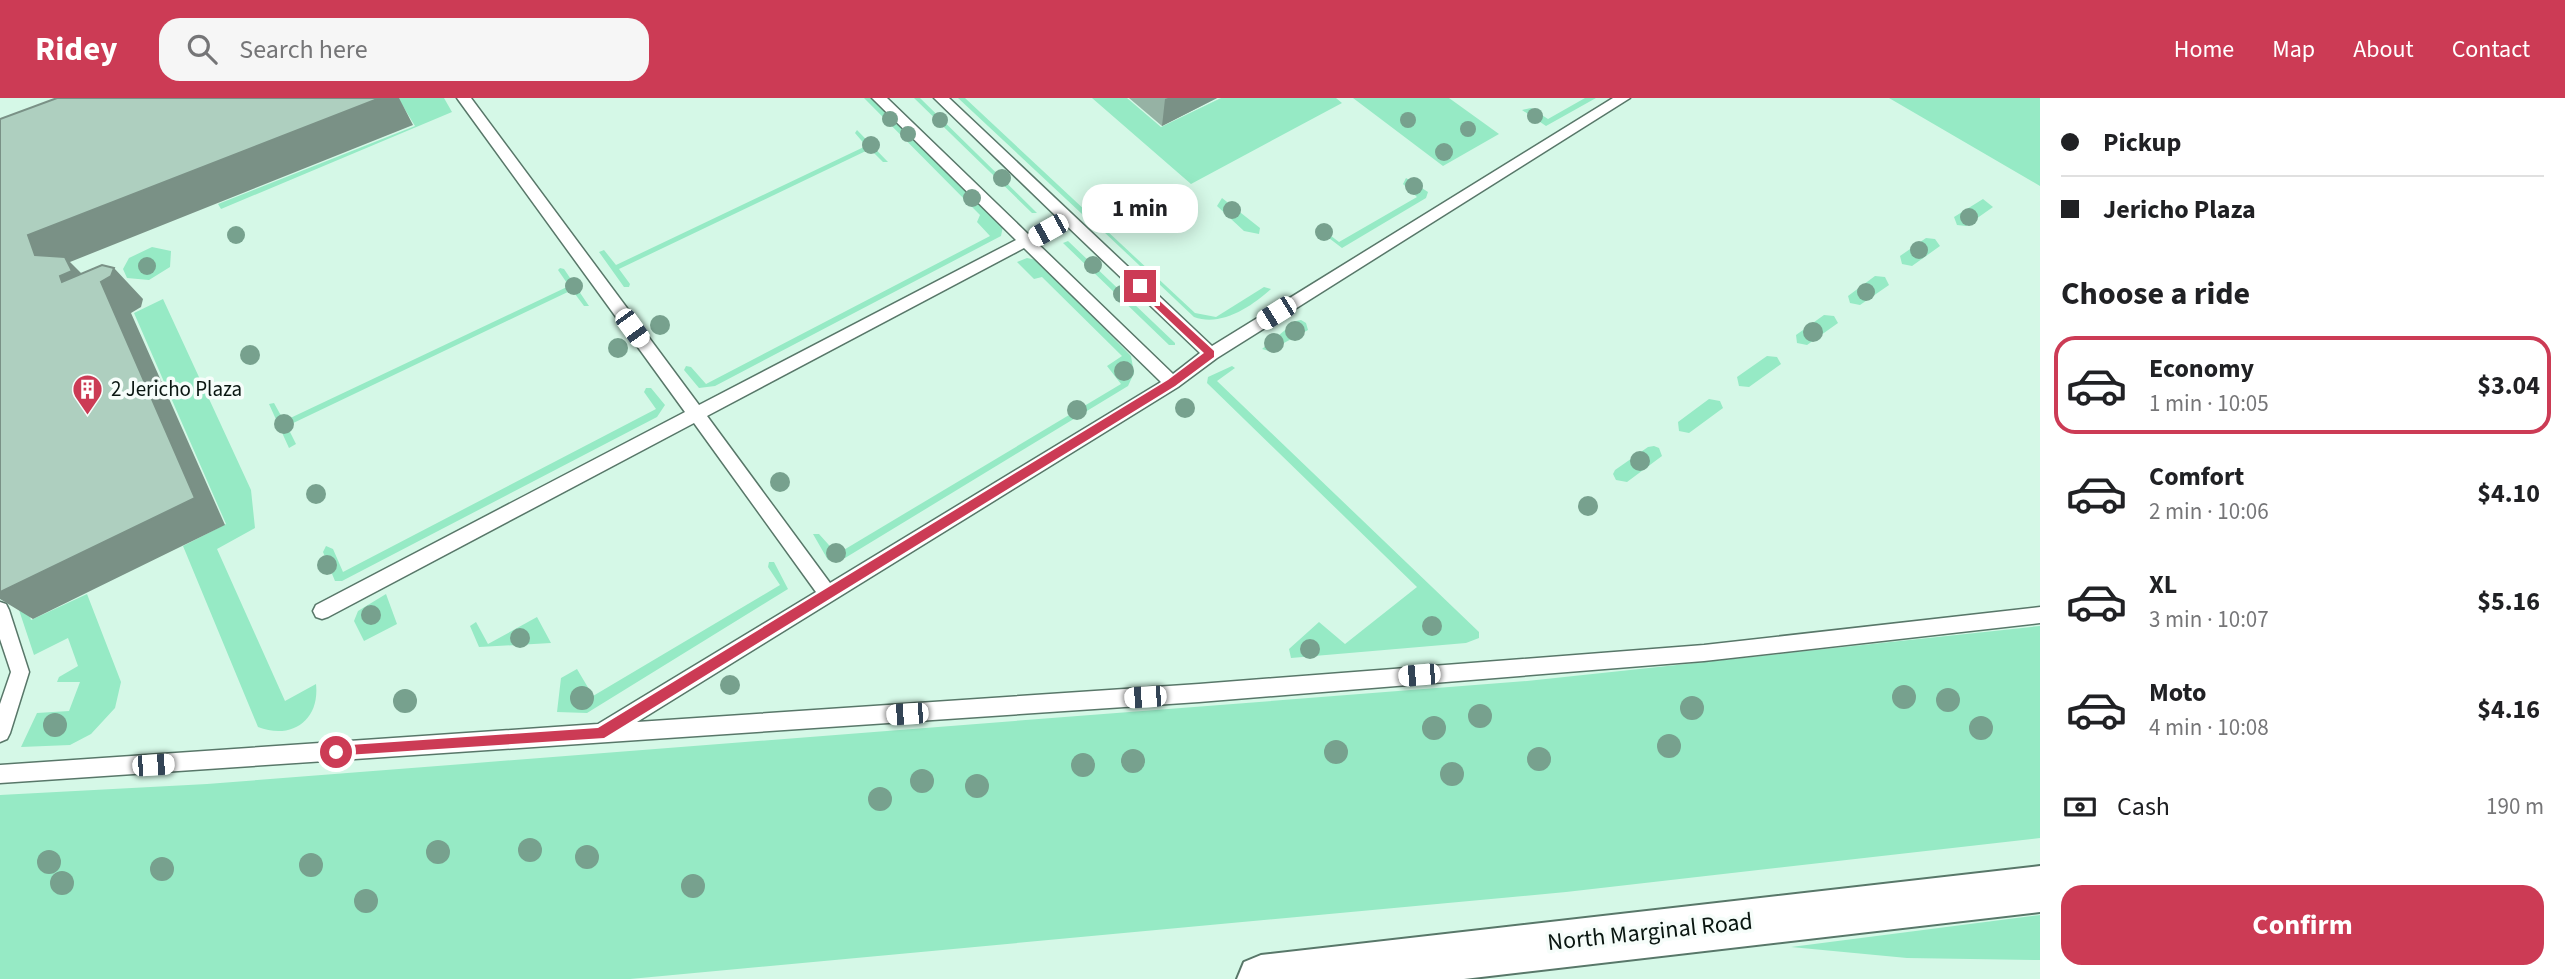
<!DOCTYPE html>
<html lang="en">
<head>
<meta charset="utf-8">
<style>
	body { margin:0; font-family:"Source Sans 3",sans-serif; background:#f6f6f6; color:#202124; height:100vh; display:flex; flex-direction:column; font-size:26px; white-space:nowrap }
	* { box-sizing:border-box; margin:0 }
	p { font-size:23px; color:#757577 }
	.icon { flex:none; width:38px; height:38px; fill:none; stroke:currentColor; stroke-width:2; stroke-linecap:round; stroke-linejoin:round }
	.map { position:relative; flex:1; overflow:hidden }
	.details { display:flex; flex-direction:column; background:#fff; width:525px }
	.details>* { flex:none }
	.guide { display:grid; align-content:center; height:154px; padding:0 21px; background:#fff }
	.end { position:absolute; width:32px; height:32px; margin:-16px; border:9px solid #cc3b55; background:#fff; box-shadow:0 0 0 4px #fff }
	.from { border-radius:50% }
	.bubble { position:absolute; height:49px; border-radius:21px; background:#fff; box-shadow:0 4px 18px #0003; font-size:23px; font-weight:700; line-height:49px; text-align:center }
	.car { position:absolute; width:21px; height:42px; margin:-21px -10px; border-radius:9px; box-shadow:0 0 5px 2px #0007; background:linear-gradient(#fff 24%,#345 0 40%,#fff 0 76%,#345 0 86%,#fff 0) }
	.guide b { display:flex; align-items:center; gap:24px; height:66px; font-size:26px }
	.guide b+b { border-top:2px solid #e0e0e0 }
	.guide i { width:18px; height:18px; background:#202124 }
	ul { padding:0; list-style:none }
	li { display:flex; align-items:center; gap:21px; height:98px; margin:0 14px 10px; padding:0 7px; border:4px solid transparent; border-radius:21px }
	li div { flex:1 }
	li b { display:block; font-size:26px }
	li em { font-style:normal; font-weight:700 }
	li.selected { border-color:#cc3b55 }
	li>.icon { width:63px; height:63px; stroke-width:1.5 }
	h2 { padding:0 21px; font-size:32px; line-height:84px }
	.pay { display:flex; align-items:center; gap:18px; height:77px; padding:0 21px; font-size:26px }
	.pay p { margin-inline-start:auto }
	.primary-button { display:flex; gap:14px; margin-top:auto; padding:14px 21px }
	.primary-button a { flex:1; height:80px; border-radius:21px; background:#cc3b55; color:#fff; font-size:28px; font-weight:700; line-height:80px; text-align:center }
	header { display:flex; align-items:center; gap:42px; box-sizing:border-box; height:98px; padding:0 35px; background:#cc3b55; color:#fff }
	header strong { font-size:33px }
	nav { display:flex; gap:38px; margin-inline-start:auto; font-size:24px }
	.search { width:490px; height:63px; background:#f6f6f6; display:flex; align-items:center; gap:18px; box-sizing:border-box; padding:0 24px; border-radius:21px; color:#757577; font-size:26px }
	main { display:flex; flex:1; min-height:0 }
	.map>svg:first-child { display:block }
</style>
</head>
<body>
<header>
<strong>Ridey</strong>
<div class="search"><svg class="icon" aria-label="search" viewBox="0 0 24 24"><circle cx="10" cy="10" r="6"/><path d="M15 15l6 6"/></svg>Search here</div>
<nav><a>Home</a><a>Map</a><a>About</a><a>Contact</a></nav>
</header>
<main>
<div class="map">
<svg width="2040" height="881" viewBox="0 0 2040 881">
	<rect width="100%" height="100%" fill="#d5f8e7"/>
	<!-- green -->
	<path fill="#96eac5" d="M398,0H444L452,14L221,111L218,106L415,28Z
		M864,0H874L1003,128L1001,138L715,288L699,290L684,272L686,268L691,269L706,286L990,138L977,124L980,117Z
		M914,0H920L1037,115H1032Z
		M958,0H965L1102,128L1097,130Z
		M1092,0H1127L1161,29L1221,0H1336L1342,5L1191,86Z
		M1353,0H1449L1499,36L1443,68Z
		M1585,0H1596L1546,28L1522,12L1531,10L1548,21Z
		M1889,0H2040V88Z
		M857,32L888,64H883L870,51L619,171L630,186L629,189H624L599,154L604,152L616,167L866,48L855,35Z
		M1406,80L1428,94L1426,100L1342,150L1317,131L1318,128L1339,144L1417,99L1403,86Z
		M1222,100L1260,130L1259,136L1244,133L1217,108Z
		M1983,101L1993,109L1966,128L1957,127L1954,119Z
		M1106,132L1195,215L1216,219L1264,189L1271,191C1251,209 1221,229 1194,219L1103,133Z
		M1926,140L1935,141L1940,148L1912,168L1902,166L1900,158Z
		M1068,143L1175,245V247H1169L1063,145Z
		M152,149L171,153L170,169L149,182L127,180L123,171L129,160Z
		M1027,160L1037,162L1131,258L1134,275L1128,288L845,460L828,462L813,436H819L837,456L1121,286L1107,268L1122,258L1042,179L1034,181L1017,164Z
		M560,170L564,171L589,208H584L572,192L287,328L296,346L289,350L269,306L274,305L284,323L569,188L558,172Z
		M1875,178L1885,179L1889,187L1860,207L1850,205L1848,198Z
		M163,201L251,392L255,430L217,451L285,603L316,586C320,623 291,642 258,629L183,448L226,426L134,215Z
		M1824,217L1834,218L1838,225L1807,247L1797,245L1796,237Z
		M1301,222L1306,225L1308,232L1269,253L1262,251L1296,223Z
		M1767,258L1777,259L1781,266L1749,289L1739,288L1737,279Z
		M1232,268L1235,270L1217,283L1479,534V540L1466,545L1291,560L1289,551L1319,524L1345,546L1417,489L1207,285L1208,279Z
		M646,290H651L665,307L657,319L342,483H335L323,454L326,448L333,451L343,474L656,311L644,294Z
		M1709,301L1720,303L1723,310L1689,335L1679,333L1678,324Z
		M1654,348L1659,350L1662,358L1627,384L1616,382L1613,376L1615,372L1648,349Z
		M0,420L31,522L87,496L121,584L115,610L91,636L70,647L21,649L37,615L69,613L80,584H57L59,579L78,568L68,540L34,557L0,455Z
		M769,464H774L788,491L587,615L557,614L561,580L577,571L593,598L780,487L768,469Z
		M386,496L397,526L364,543L354,523L358,513Z
		M537,519L551,545L479,549L470,528L476,524L488,546Z
		M2040,528V740L1566,794L630,881H0V697L207,686L1527,583Z
		M2040,817V862L1907,860L1791,849Z"/>
	<g fill="none" stroke-linecap="round" stroke-linejoin="round">
		<defs>
			<path id="lane" d="M457,0H471L699,307L1016,142L872,0H887L1028,136L1058,120L934,0H949L1212,248L1613,0H1630L1217,260L1178,289L637,624L1199,586L1704,547L2040,509V525L1704,563L1199,604L0,685V667L598,626L816,494L694,325L328,519L322,521L316,519L313,513L316,507L685,314ZM1067,128L1200,255L1173,276L1036,144ZM1024,150L1161,284L830,485L707,318Z
				M0,504L6,506L9,512L29,574L10,635L7,641L0,644V606L11,574L0,541Z"/>
			<path id="secondary" d="M2040,768V814L1464,881H1237L1244,864L1261,857Z"/>
		</defs>
		<!-- lane casing -->
		<use href="#lane" stroke="#587769" stroke-width="3"/>
		<!-- secondary casing -->
		<use href="#secondary" stroke="#587769" stroke-width="4"/>
		<!-- lane -->
		<use href="#lane" fill="#fff" fill-rule="evenodd"/>
		<!-- secondary -->
		<use href="#secondary" fill="#fff" fill-rule="evenodd"/>
	</g>
	<!-- trees -->
	<g fill="#77a18e">
		<circle cx="1535" cy="18" r="8"/>
		<circle cx="890" cy="21" r="8"/>
		<circle cx="940" cy="22" r="8"/>
		<circle cx="1408" cy="22" r="8"/>
		<circle cx="1468" cy="31" r="8"/>
		<circle cx="908" cy="36" r="8"/>
		<circle cx="871" cy="47" r="9"/>
		<circle cx="1444" cy="54" r="9"/>
		<circle cx="1002" cy="80" r="9"/>
		<circle cx="1414" cy="88" r="9"/>
		<circle cx="972" cy="100" r="9"/>
		<circle cx="1232" cy="112" r="9"/>
		<circle cx="1969" cy="119" r="9"/>
		<circle cx="1324" cy="134" r="9"/>
		<circle cx="236" cy="137" r="9"/>
		<circle cx="1919" cy="152" r="9"/>
		<circle cx="1093" cy="167" r="9"/>
		<circle cx="147" cy="168" r="9"/>
		<circle cx="574" cy="188" r="9"/>
		<circle cx="1866" cy="194" r="9"/>
		<circle cx="1122" cy="196" r="9"/>
		<circle cx="660" cy="227" r="10"/>
		<circle cx="1295" cy="233" r="10"/>
		<circle cx="1813" cy="234" r="10"/>
		<circle cx="1274" cy="245" r="10"/>
		<circle cx="618" cy="250" r="10"/>
		<circle cx="250" cy="257" r="10"/>
		<circle cx="1124" cy="273" r="10"/>
		<circle cx="1185" cy="310" r="10"/>
		<circle cx="1077" cy="312" r="10"/>
		<circle cx="284" cy="326" r="10"/>
		<circle cx="1640" cy="363" r="10"/>
		<circle cx="780" cy="384" r="10"/>
		<circle cx="316" cy="396" r="10"/>
		<circle cx="1588" cy="408" r="10"/>
		<circle cx="836" cy="455" r="10"/>
		<circle cx="327" cy="467" r="10"/>
		<circle cx="371" cy="517" r="10"/>
		<circle cx="1432" cy="528" r="10"/>
		<circle cx="520" cy="540" r="10"/>
		<circle cx="1310" cy="551" r="10"/>
		<circle cx="730" cy="587" r="10"/>
		<circle cx="1904" cy="599" r="12"/>
		<circle cx="582" cy="600" r="12"/>
		<circle cx="1948" cy="602" r="12"/>
		<circle cx="405" cy="603" r="12"/>
		<circle cx="1692" cy="610" r="12"/>
		<circle cx="1480" cy="618" r="12"/>
		<circle cx="55" cy="627" r="12"/>
		<circle cx="1434" cy="630" r="12"/>
		<circle cx="1981" cy="630" r="12"/>
		<circle cx="1669" cy="648" r="12"/>
		<circle cx="1336" cy="654" r="12"/>
		<circle cx="1539" cy="661" r="12"/>
		<circle cx="1133" cy="663" r="12"/>
		<circle cx="1083" cy="667" r="12"/>
		<circle cx="1452" cy="676" r="12"/>
		<circle cx="922" cy="683" r="12"/>
		<circle cx="977" cy="688" r="12"/>
		<circle cx="880" cy="701" r="12"/>
		<circle cx="530" cy="752" r="12"/>
		<circle cx="438" cy="754" r="12"/>
		<circle cx="587" cy="759" r="12"/>
		<circle cx="49" cy="764" r="12"/>
		<circle cx="311" cy="767" r="12"/>
		<circle cx="162" cy="771" r="12"/>
		<circle cx="62" cy="785" r="12"/>
		<circle cx="693" cy="788" r="12"/>
		<circle cx="366" cy="803" r="12"/>
	</g>
	<!-- wall -->
	<path fill="#96b2a4" d="M1129,0H1217L1162,28Z"/>
	<!-- shaded-wall -->
	<path fill="#7a9186" d="M380,0H399L413,27L70,164L96,190L93,214L35,157L28,137Z
		M1168,0H1217L1162,28L1165,1Z
		M114,170L143,201L141,209L131,215L225,427L33,521L0,501V494L101,184Z"/>
	<!-- building -->
	<path fill="#aecfbf" stroke="#7a9186" stroke-width="2" d="M57,0H380L28,137L35,157L65,159L72,173L60,178L62,184L102,167L114,170L111,178L101,184L195,400L0,494V21Z"/>
	<!-- route -->
	<path fill="#cc3b55" d="M1140,185L1214,253V259L1175,288L604,640L331,658V650L336,648L598,630L1168,282L1204,255L1136,191L1135,188Z"/>
	<!-- icons -->
	<defs>
		<symbol id="building-pin" viewBox="-11 -11 22 30"><path d="M0 17L-7.5 6A9.5 9.5 0 1 1 7.5 6Z" fill="#cc3b55" stroke="#f6fdfa"/><path d="M-4-6H4V6H1V3H-1V6H-4ZM-2.5-4.3h1.7v1.8h-1.7ZM.8-4.3h1.7v1.8H.8ZM-2.5-1h1.7V.8h-1.7ZM.8-1h1.7V.8H.8Z" fill="#fff"/></symbol>
	</defs>
	<g fill-rule="evenodd">
		<use href="#building-pin" x="70" y="274" width="35" height="47"/>
	</g>
	<g text-anchor="middle" dominant-baseline="central" stroke-width="7" stroke-linejoin="round" paint-order="stroke">
		<!-- poi labels -->
		<g font-size="21" fill="#0a1611" stroke="#f6fdfa" text-anchor="start">
			<text x="111" y="291">2 Jericho Plaza</text>
		</g>
		<!-- near-street labels -->
		<g font-size="24" fill="#0a1611" stroke="#f6fdfa">
			<text transform="translate(1650 834) rotate(-6)">North Marginal Road</text>
		</g>
	</g>
</svg>
<i class="end from" style="left:336px;top:654px"></i>
<i class="end" style="left:1140px;top:188px"></i>
<div class="bubble" style="left:1082px;top:86px;width:116px">1 min</div>
<i class="car" style="left:1048px;top:132px;rotate:241deg"></i>
<i class="car" style="left:1276px;top:215px;rotate:238deg"></i>
<i class="car" style="left:632px;top:230px;rotate:144deg"></i>
<i class="car" style="left:1419px;top:577px;rotate:265deg"></i>
<i class="car" style="left:1145px;top:599px;rotate:266deg"></i>
<i class="car" style="left:907px;top:616px;rotate:266deg"></i>
<i class="car" style="left:153px;top:667px;rotate:86deg"></i>
</div>
<section class="details">
<div class="guide">
<b><i class="from"></i>Pickup</b>
<b><i></i>Jericho Plaza</b>
</div>
<h2>Choose a ride</h2>
<ul>
<li class="selected"><svg class="icon" aria-label="car" viewBox="0 0 24 24"><path d="M5 17H2v-5l4-1 3-4h7l3 4 3 1v5h-3M9 17h6M6 11h13"/><circle cx="7" cy="17" r="2"/><circle cx="17" cy="17" r="2"/></svg><div><b>Economy</b><p>1 min · 10:05</p></div><em>$3.04</em></li>
<li><svg class="icon" aria-label="car" viewBox="0 0 24 24"><path d="M5 17H2v-5l4-1 3-4h7l3 4 3 1v5h-3M9 17h6M6 11h13"/><circle cx="7" cy="17" r="2"/><circle cx="17" cy="17" r="2"/></svg><div><b>Comfort</b><p>2 min · 10:06</p></div><em>$4.10</em></li>
<li><svg class="icon" aria-label="car" viewBox="0 0 24 24"><path d="M5 17H2v-5l4-1 3-4h7l3 4 3 1v5h-3M9 17h6M6 11h13"/><circle cx="7" cy="17" r="2"/><circle cx="17" cy="17" r="2"/></svg><div><b>XL</b><p>3 min · 10:07</p></div><em>$5.16</em></li>
<li><svg class="icon" aria-label="car" viewBox="0 0 24 24"><path d="M5 17H2v-5l4-1 3-4h7l3 4 3 1v5h-3M9 17h6M6 11h13"/><circle cx="7" cy="17" r="2"/><circle cx="17" cy="17" r="2"/></svg><div><b>Moto</b><p>4 min · 10:08</p></div><em>$4.16</em></li>
</ul>
<div class="pay"><svg class="icon" aria-label="cash" viewBox="0 0 24 24"><path d="M3 7h18v10H3z"/><circle cx="12" cy="12" r="2"/></svg>Cash<p>190 m</p></div>
<div class="primary-button"><a>Confirm</a></div>
</section>
</main>
</body>
</html>
